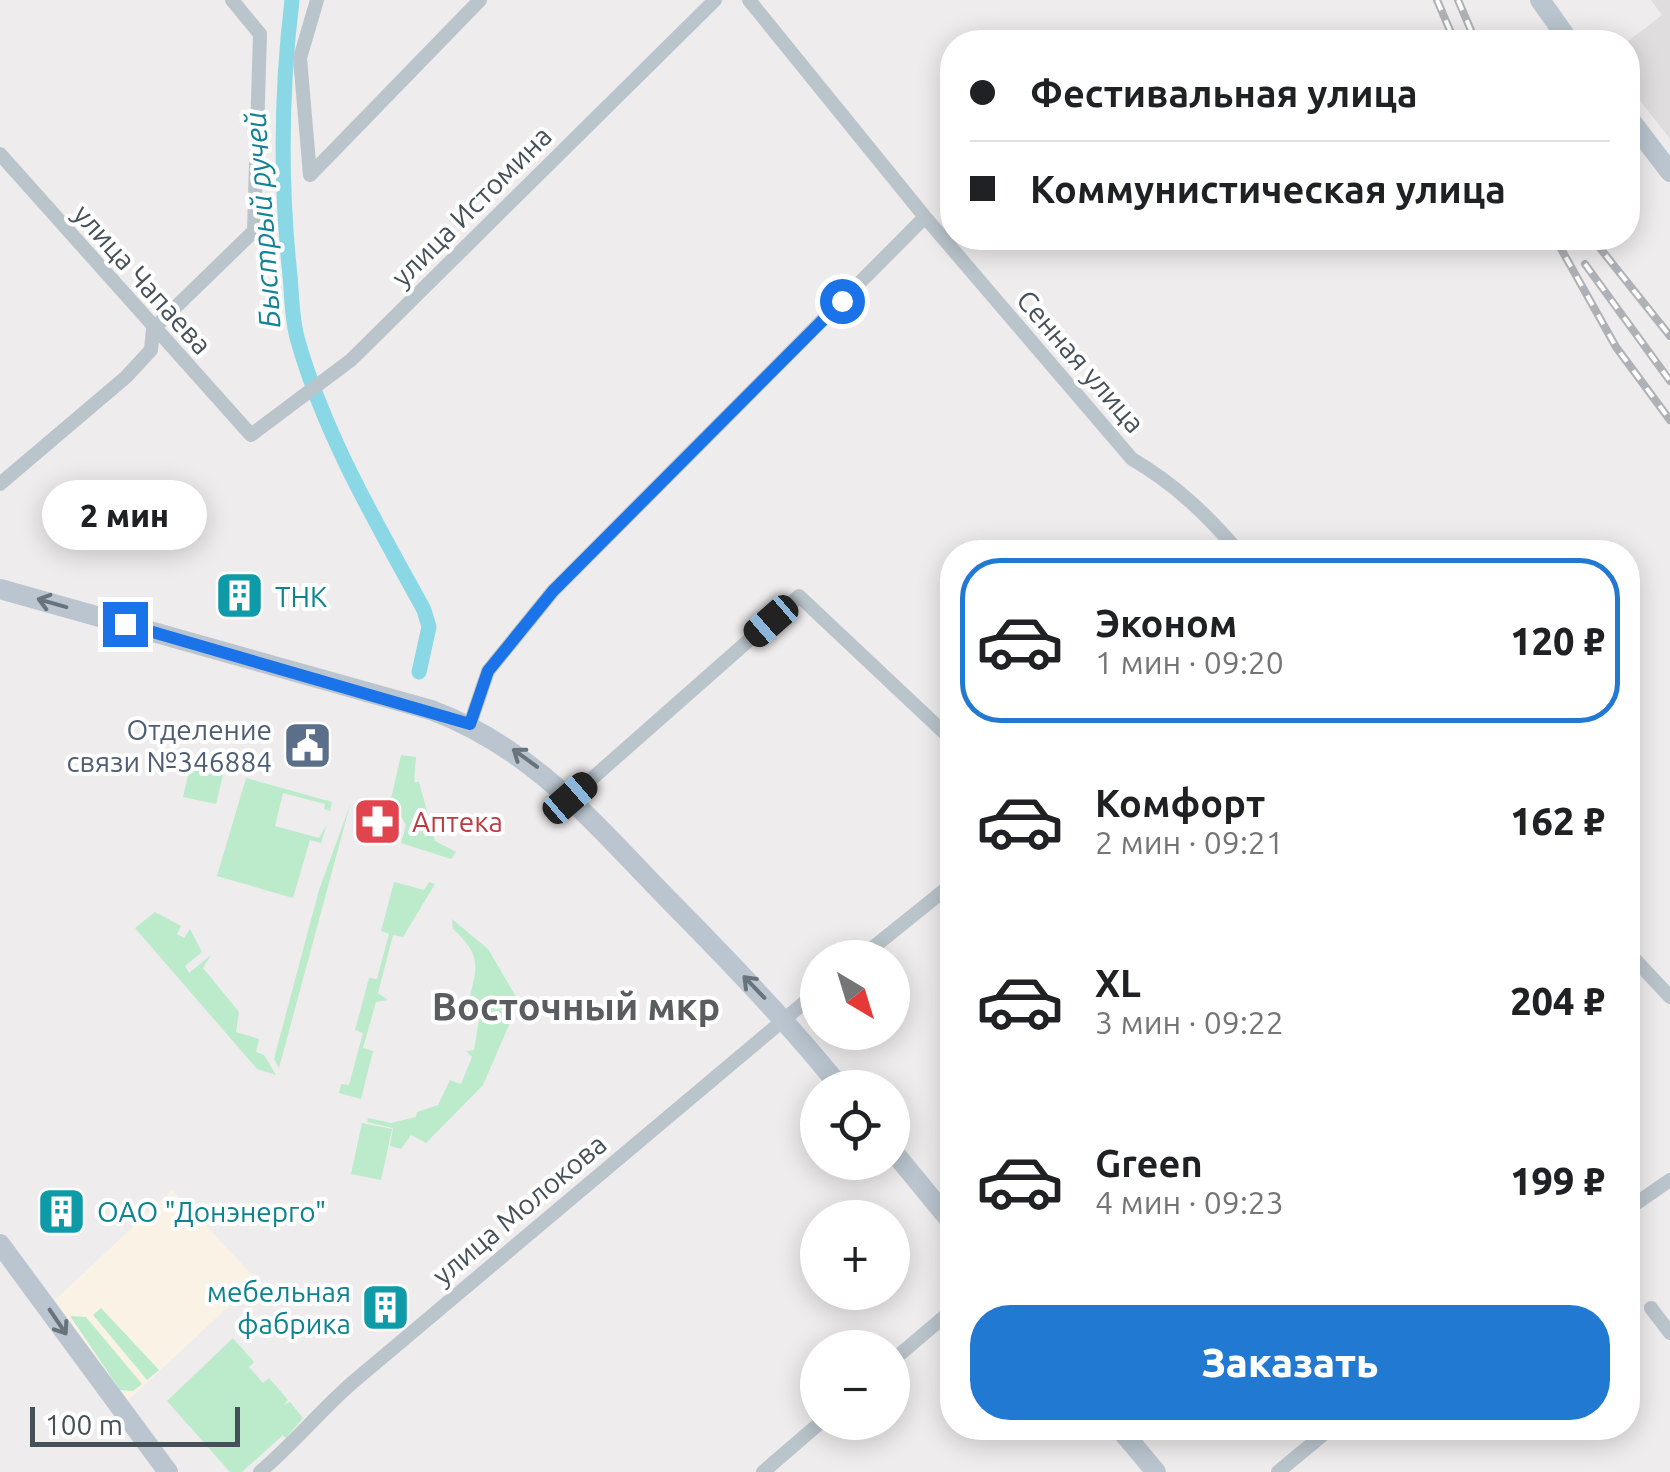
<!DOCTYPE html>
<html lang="ru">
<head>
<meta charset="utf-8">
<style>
	body { margin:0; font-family:Ubuntu,sans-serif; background:#f2f2f2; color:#202124; height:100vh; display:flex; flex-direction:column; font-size:38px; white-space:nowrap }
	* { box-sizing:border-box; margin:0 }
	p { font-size:32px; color:#757577 }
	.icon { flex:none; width:55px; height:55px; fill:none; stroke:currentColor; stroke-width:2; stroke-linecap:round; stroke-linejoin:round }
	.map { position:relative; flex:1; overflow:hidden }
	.drawer { position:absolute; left:940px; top:540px; width:700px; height:900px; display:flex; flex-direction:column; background:#fff; border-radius:40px; box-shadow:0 5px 25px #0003 }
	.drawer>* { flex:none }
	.hud { position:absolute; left:940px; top:30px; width:700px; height:220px; border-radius:40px; box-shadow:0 5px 25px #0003; display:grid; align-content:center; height:220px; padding:0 30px; background:#fff }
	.needle { width:65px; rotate:142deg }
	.tools { position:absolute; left:800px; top:940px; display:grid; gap:20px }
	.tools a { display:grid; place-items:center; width:110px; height:110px; border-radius:50%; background:#fff; box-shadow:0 5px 25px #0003; font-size:50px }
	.scale { position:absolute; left:30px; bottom:25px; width:210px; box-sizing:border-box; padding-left:10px; border:5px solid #455058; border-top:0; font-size:28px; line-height:35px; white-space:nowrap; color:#455058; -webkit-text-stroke:8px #fff; paint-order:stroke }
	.end { position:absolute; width:45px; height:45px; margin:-22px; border:12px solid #1a73e8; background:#fff; box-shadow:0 0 0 5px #fff }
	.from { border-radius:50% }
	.bubble { position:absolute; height:70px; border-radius:35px; background:#fff; box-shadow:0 5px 25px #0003; font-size:32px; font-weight:800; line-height:70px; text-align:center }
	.car { position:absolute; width:30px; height:60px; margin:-30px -15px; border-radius:12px; box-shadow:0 0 8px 2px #0007; background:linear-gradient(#222 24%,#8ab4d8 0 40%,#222 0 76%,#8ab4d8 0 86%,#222 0) }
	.hud b { display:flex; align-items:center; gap:35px; height:95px; font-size:38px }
	.hud b+b { border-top:2px solid #e0e0e0 }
	.hud i { width:25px; height:25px; background:#202124 }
	ul { padding:18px 0 0; list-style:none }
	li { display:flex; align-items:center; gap:30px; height:165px; margin:0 20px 15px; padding:0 10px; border:5px solid transparent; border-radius:40px }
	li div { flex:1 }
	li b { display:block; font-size:38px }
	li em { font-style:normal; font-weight:800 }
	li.selected { border-color:#2279d2 }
	li>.icon { width:90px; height:90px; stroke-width:1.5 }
	.action { display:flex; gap:20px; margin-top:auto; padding:20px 30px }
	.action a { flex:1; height:115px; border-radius:40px; background:#2279d2; color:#fff; font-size:40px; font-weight:800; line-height:115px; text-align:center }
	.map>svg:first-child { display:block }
</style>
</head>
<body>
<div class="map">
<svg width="1670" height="1472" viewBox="0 0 1670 1472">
	<rect width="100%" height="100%" fill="#eeecec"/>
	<!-- commercial -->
	<path fill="#faf2e4" d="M172,1190L257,1280L123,1405L55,1300Z"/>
	<!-- education -->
	<path fill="#dfdddd" d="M1651,0H1670V139L1628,85L1627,42L1662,15Z"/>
	<!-- green -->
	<path fill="#bbebcb" d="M401,755L416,757L414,782H419L435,841L456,852L451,859L401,843L406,825L391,799Z
		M190,767L223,775L216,804L183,797Z
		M246,778L332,802L330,811L324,809L325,804L283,793L275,826L319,838L327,824L321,843L310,840L293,898L217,876Z
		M350,805L279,1068L274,1059L319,890Z
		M394,882L424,890L429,882L435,884L403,937L393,935L378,993L388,1000L376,1002L363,1048L373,1051L361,1099L339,1093L341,1084L349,1085L363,1033L355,1030L369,978L377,979L389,934L381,931Z
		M155,912L181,926L177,934L184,938L190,929L202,952L185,966L189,973L211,955L203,968L239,1012L236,1032L259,1039L256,1052L264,1055L276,1075L257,1069L135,928Z
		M452,919L488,949L519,1002L483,1085L426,1143L411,1135L401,1149L390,1146L393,1128L367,1122L368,1118L391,1123L416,1117L417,1112L438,1105L450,1080L461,1084L472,1057L466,1051L474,1050L480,1013L467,1010C475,970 486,959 453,929Z
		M362,1123L392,1129L381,1180L351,1174Z
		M101,1308L159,1370L147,1380L93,1315Z
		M70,1316L86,1317L142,1384L133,1391L120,1390Z
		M233,1338L254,1362L249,1367L263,1383L269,1378L288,1400L283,1405L290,1402L303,1418L286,1438L283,1435L242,1472H230L167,1401Z"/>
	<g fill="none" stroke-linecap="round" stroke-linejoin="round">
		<!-- canal -->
		<path stroke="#8ad8e6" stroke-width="15" d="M292,0C281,91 280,175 289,266C292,290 291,318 298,341C325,436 377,524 424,610L429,627L419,672"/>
		<!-- street -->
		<path stroke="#bac4cb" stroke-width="14" d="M749,0L925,217L1132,459C1175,484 1207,515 1239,552
			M0,154L251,435L351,360L715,0
			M310,175L480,0
			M310,175L300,58L317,0
			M0,484L126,377L151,350L153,329L254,231L260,34L232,0
			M470,724L488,671L553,591L925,217
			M570,798L799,596L952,740
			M1628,952L1670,997
			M860,958L952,884
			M1628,1209L1670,1180
			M1651,1308L1670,1333
			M892,1361L952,1310
			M260,1472C294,1443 320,1411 353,1382L818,991
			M763,1472L821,1422
			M1278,1472L1331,1428"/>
		<!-- secondary -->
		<path stroke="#bac5cf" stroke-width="20" d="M1540,0L1570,42
			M1628,117L1670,172
			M0,589L431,710C531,747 593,822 666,897C727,959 786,1020 841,1088
			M892,1150L952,1223
			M0,1244L168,1472
			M1119,1428L1156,1472"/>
		<defs>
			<path id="rail" d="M1437,0L1455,42
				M1458,0L1476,42
				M1555,238L1616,347L1670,420
				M1592,238L1670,336
				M1585,264L1670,381"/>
		</defs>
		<!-- rail casing -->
		<use href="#rail" stroke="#aeb2b6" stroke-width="8"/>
		<!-- rail -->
		<use href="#rail" stroke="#fff" stroke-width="4" stroke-dasharray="11" stroke-linecap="butt"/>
	</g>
	<!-- one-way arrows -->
	<defs><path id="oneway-shaft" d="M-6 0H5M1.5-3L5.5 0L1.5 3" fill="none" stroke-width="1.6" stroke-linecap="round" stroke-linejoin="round" transform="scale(2.5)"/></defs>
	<g stroke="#68737c">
		<use href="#oneway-shaft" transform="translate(52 603) rotate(-164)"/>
		<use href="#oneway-shaft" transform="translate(525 758) rotate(-144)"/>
		<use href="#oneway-shaft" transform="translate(754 987) rotate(-134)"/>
		<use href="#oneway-shaft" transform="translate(58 1322) rotate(56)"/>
	</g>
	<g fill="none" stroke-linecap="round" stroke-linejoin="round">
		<!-- route -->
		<path stroke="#1a73e8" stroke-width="12" d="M125,624L470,724L488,671L553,591L842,301"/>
	</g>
	<!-- icons -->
	<defs>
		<symbol id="building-square" viewBox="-11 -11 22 22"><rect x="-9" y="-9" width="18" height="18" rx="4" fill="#0f9aa8" stroke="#fff"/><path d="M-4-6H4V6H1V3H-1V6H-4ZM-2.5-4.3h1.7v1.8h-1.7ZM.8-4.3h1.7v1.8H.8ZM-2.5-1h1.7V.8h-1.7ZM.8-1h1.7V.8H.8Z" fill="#fff"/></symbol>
		<symbol id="civic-square" viewBox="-11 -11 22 22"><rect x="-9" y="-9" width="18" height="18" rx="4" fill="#5c6f8a" stroke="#fff"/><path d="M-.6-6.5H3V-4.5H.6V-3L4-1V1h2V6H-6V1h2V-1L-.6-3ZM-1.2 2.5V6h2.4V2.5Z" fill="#fff"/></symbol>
		<symbol id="pharmacy-square" viewBox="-11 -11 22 22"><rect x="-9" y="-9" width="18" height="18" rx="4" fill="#e0444e" stroke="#fff"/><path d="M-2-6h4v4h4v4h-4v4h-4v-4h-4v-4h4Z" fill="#fff"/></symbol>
	</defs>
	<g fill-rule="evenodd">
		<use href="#building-square" x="212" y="568" width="55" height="55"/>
		<use href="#civic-square" x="280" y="718" width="55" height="55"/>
		<use href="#pharmacy-square" x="350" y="794" width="55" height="55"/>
		<use href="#building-square" x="34" y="1184" width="55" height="55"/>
		<use href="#building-square" x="358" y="1280" width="55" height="55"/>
	</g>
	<g text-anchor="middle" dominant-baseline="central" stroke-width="8" stroke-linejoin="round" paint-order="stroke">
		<!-- street labels -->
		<g font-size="28" fill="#455058" stroke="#fff">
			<text transform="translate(471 206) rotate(-45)">улица Истомина</text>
			<text transform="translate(143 279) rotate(48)">улица Чапаева</text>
			<text transform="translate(1081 361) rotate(49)">Сенная улица</text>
			<text transform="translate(519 1209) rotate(-40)">улица Молокова</text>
		</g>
		<!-- culture labels -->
		<g font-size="28" fill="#0d838f" stroke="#fff" text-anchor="start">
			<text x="275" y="596">ТНК</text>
			<text x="97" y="1211">ОАО "Донэнерго"</text>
			<text x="351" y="1291" text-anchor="end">мебельная<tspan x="351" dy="32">фабрика</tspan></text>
		</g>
		<!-- service labels -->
		<g font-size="28" fill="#4e5e75" stroke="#fff" text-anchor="end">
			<text x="272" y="729">Отделение<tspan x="272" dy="32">связи №346884</tspan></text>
		</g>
		<!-- health labels -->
		<g font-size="28" fill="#be3a42" stroke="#fff" text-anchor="start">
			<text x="412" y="821">Аптека</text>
		</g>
		<!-- water labels -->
		<g font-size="30" font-style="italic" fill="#138296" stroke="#fff">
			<text transform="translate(262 220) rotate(-94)">Быстрый ручей</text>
		</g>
		<!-- district labels -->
		<g font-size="38" font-weight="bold" fill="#595d60" stroke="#fff">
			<text x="576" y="1006">Восточный мкр</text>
		</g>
	</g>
</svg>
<div class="tools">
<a><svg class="needle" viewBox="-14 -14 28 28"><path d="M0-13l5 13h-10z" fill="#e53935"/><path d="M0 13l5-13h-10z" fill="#757577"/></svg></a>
<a><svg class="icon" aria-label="locate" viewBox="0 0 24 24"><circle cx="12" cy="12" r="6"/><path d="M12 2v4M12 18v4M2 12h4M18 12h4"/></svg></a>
<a>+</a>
<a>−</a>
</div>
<div class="scale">100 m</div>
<i class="end from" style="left:842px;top:301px"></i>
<i class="end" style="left:125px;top:624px"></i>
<div class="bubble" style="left:42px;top:480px;width:165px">2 мин</div>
<i class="car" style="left:771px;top:621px;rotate:229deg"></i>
<i class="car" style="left:570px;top:798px;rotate:49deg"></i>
<div class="hud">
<b><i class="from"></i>Фестивальная улица</b>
<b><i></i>Коммунистическая улица</b>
</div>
<section class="drawer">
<ul>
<li class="selected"><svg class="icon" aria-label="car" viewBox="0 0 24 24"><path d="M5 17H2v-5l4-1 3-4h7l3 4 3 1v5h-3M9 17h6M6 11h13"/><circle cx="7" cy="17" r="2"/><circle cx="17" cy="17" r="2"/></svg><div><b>Эконом</b><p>1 мин · 09:20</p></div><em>120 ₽</em></li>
<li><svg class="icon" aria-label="car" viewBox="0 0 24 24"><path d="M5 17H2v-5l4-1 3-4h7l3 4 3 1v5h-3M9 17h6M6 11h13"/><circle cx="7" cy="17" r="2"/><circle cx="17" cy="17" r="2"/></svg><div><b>Комфорт</b><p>2 мин · 09:21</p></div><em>162 ₽</em></li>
<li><svg class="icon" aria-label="car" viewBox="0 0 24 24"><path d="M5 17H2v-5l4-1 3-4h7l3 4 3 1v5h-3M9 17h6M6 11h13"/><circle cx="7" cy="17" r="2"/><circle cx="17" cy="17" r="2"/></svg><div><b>XL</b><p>3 мин · 09:22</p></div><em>204 ₽</em></li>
<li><svg class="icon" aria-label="car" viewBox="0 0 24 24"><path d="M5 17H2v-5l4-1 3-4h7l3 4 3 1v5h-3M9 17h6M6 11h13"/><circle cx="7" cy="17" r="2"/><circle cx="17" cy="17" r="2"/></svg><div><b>Green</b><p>4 мин · 09:23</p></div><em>199 ₽</em></li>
</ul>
<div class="action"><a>Заказать</a></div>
</section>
</div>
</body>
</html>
